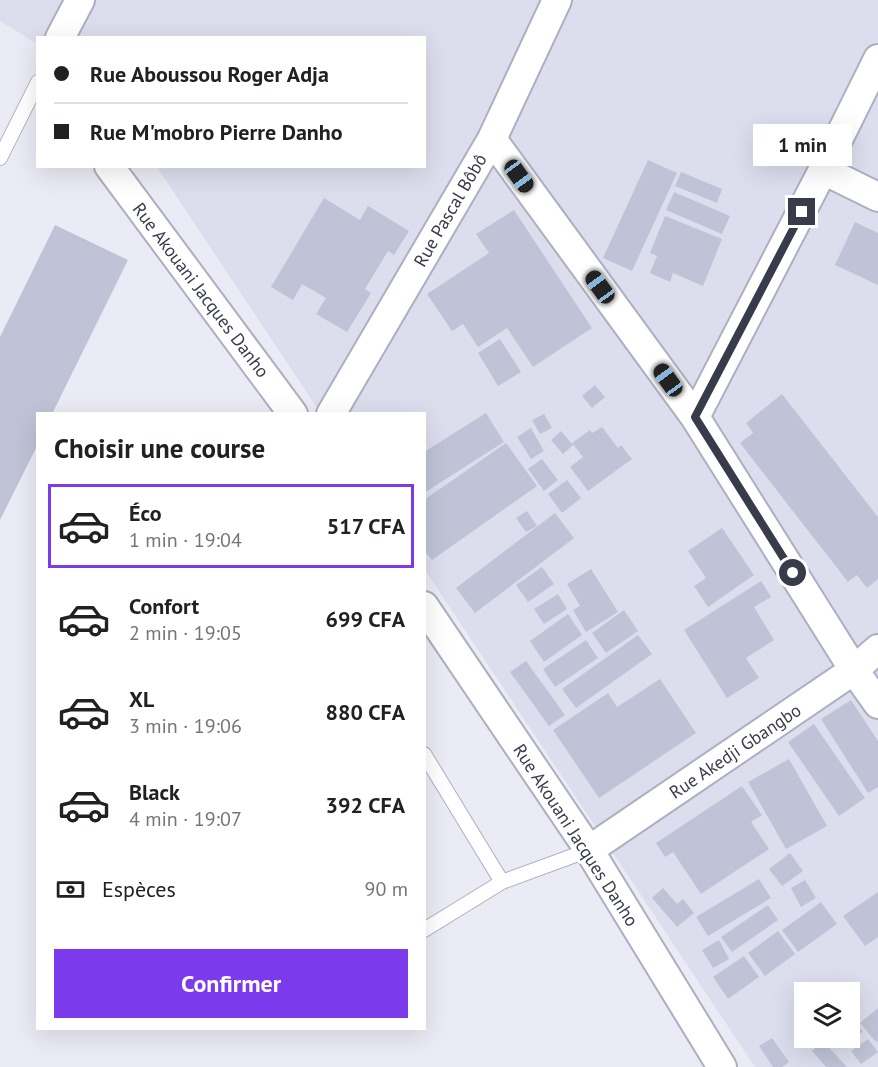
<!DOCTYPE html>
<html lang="fr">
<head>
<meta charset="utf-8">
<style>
	body { margin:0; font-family:"PT Sans",sans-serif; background:#f6f6f6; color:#202124; height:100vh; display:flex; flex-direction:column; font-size:22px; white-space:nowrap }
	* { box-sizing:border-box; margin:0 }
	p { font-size:20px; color:#757577 }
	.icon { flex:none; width:33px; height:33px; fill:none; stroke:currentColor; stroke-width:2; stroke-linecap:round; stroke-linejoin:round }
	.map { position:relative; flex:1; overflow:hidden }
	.details { position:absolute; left:36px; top:412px; width:390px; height:618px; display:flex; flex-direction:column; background:#fff; border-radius:0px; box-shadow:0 6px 24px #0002 }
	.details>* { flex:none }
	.top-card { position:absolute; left:36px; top:36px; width:390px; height:132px; border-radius:0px; box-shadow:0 6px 24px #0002; display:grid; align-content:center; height:132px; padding:0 18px; background:#fff }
	.tools { position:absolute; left:794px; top:982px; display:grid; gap:12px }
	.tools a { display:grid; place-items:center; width:66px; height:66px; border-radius:0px; background:#fff; box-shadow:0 6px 24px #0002; font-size:30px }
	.end { position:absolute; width:27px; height:27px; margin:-14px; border:8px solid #383b4a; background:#fff; box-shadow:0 0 0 3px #fff }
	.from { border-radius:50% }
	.bubble { position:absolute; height:42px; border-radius:0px; background:#fff; box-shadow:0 6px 24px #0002; font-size:20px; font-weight:700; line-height:42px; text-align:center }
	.car { position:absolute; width:18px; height:36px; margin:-18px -9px; border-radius:8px; box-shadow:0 0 4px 2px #0007; background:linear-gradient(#222 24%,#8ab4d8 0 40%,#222 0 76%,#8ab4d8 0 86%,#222 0) }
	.top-card b { display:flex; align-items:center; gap:21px; height:57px; font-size:22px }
	.top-card b+b { border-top:2px solid #e0e0e0 }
	.top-card i { width:15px; height:15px; background:#202124 }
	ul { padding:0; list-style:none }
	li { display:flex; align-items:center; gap:18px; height:84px; margin:0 12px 9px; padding:0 6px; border:3px solid transparent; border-radius:0px }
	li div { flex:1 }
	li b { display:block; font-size:22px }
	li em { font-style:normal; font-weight:700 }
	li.current { border-color:#7c3aed }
	li>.icon { width:54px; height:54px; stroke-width:1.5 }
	h2 { padding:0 18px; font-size:27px; line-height:72px }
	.pay { display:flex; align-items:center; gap:15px; height:66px; padding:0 18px; font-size:22px }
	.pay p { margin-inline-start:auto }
	.button { display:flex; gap:12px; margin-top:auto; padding:12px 18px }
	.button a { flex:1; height:69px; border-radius:0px; background:#7c3aed; color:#fff; font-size:24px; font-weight:700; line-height:69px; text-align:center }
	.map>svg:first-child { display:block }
</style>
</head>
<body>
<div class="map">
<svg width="878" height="1067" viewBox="0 0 878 1067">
	<rect width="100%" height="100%" fill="#ebebf5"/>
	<!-- residential -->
	<path fill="#dddeed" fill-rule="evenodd" d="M0,0H878V1067H755L425,570L424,414H321L157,167L424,166V38H38L37,44L0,21ZM804,993H849V1038H804Z"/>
	<!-- building -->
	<path fill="#c0c3d7" d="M648,160L677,173L632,271L603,258Z
		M681,172L722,189L717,203L675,186Z
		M674,192L730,216L722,234L666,210Z
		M324,198L360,220L368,206L409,231L394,255L388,251L365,289L371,293L347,332L316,314L326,298L302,284L293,300L271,287Z
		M514,210L592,328L533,367L507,328L478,347L463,324L452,331L427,294L489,253L476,234Z
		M665,216L722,239L703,286L673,273L670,282L650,273L657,256L650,253Z
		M855,222L878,233V285L835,265Z
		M55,225L128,260L52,414H38V444L0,520V337Z
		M500,339L521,372L498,386L478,353Z
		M595,385L605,397L592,408L582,396Z
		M782,394L878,517V579L867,588L857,575L848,582L740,443L753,433L746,423Z
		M486,413L504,442L424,493V452Z
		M544,414L552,428L540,434L532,420Z
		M602,427L618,448L621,445L632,459L588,491L570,467L583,457L572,443L590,430L592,433Z
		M531,428L544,451L531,459L517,437Z
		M561,431L573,445L563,454L551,440Z
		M506,443L537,486L432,560L424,550V500Z
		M542,459L558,480L544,491L528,469Z
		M567,480L581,498L562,513L548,494Z
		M527,511L537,526L526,532L516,518Z
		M555,513L574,538L475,613L456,588Z
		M722,528L754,575L708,607L694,586L706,578L688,551Z
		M542,567L554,584L528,602L516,585Z
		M591,569L618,612L586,632L573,610L580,606L567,584Z
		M761,581L771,597L754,607L774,640L746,658L759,678L727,698L684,630Z
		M558,594L567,609L544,624L534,609Z
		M624,610L638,631L606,653L592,633Z
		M568,614L582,635L544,662L530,641Z
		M638,635L652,654L576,708L562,689Z
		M586,640L598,658L555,687L543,669Z
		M526,661L565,715L549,726L510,672Z
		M660,679L696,733L599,798L553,730L608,693L617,707Z
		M851,700L878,741V787L868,793L821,719Z
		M814,724L865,798L839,816L788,742Z
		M789,759L827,826L786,849L748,782Z
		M742,786L762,815L751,822L769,849L701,894L673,852L665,857L656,843Z
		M790,853L803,871L782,886L769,869Z
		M759,879L771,898L708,936L696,917Z
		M805,880L816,898L801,907L791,888Z
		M663,888L677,904L683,899L694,913L677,927L652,898Z
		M878,892V937L865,946L843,916Z
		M821,902L837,924L798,952L782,930Z
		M768,905L778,920L732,952L721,937Z
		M778,931L795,954L765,976L748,953Z
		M719,940L729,959L713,968L702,950Z
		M744,956L759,977L728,999L713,977Z
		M878,1008V1041L876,1042L860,1023Z
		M854,1018L863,1032L847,1041L845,1038H849V1022Z
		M772,1038L789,1062L782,1067H773L759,1046Z
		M868,1039L878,1052L861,1064L851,1051Z
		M823,1041L847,1067H826L812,1051Z"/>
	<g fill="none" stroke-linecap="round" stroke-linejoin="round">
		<defs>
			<path id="lane" d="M0,158L38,82
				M424,754L502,882
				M424,930L502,882L589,850"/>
			<path id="street" d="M60,38L80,0
				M492,139L695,417L854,670L878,704
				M109,166L293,414
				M823,170L878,197
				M331,414L492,139L557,0
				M695,417L823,170L878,59
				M424,606L589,850L722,1067
				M589,850L854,670L878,649"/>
		</defs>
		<!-- lane casing -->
		<use href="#lane" stroke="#adaec1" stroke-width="16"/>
		<!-- street casing -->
		<use href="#street" stroke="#adaec1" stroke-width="32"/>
		<!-- lane -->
		<use href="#lane" stroke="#fff" stroke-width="14"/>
		<!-- street -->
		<use href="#street" stroke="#fff" stroke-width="28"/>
	</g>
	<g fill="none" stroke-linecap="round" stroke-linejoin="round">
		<!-- route -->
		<path stroke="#383b4a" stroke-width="8" d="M793,573L695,417L802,212"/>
	</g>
	<g text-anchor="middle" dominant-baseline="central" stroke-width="6" stroke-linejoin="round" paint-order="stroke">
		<!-- street labels -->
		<g font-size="18" fill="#383b4a" stroke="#fff">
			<text transform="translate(450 210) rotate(-60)">Rue Pascal Bôbô</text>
			<text transform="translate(201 290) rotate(53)">Rue Akouani Jacques Danho</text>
			<text transform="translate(735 751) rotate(-34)">Rue Akedji Gbangbo</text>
			<text transform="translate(576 835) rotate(57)">Rue Akouani Jacques Danho</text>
		</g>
	</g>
</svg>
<div class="tools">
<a><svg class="icon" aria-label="layers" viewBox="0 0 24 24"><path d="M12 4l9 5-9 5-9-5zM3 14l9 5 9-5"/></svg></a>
</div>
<i class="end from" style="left:793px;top:573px"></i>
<i class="end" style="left:802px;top:212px"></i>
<div class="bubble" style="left:753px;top:124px;width:99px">1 min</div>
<i class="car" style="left:519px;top:176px;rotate:144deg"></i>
<i class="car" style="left:600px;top:287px;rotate:324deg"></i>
<i class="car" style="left:668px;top:380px;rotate:324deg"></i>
<div class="top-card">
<b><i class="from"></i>Rue Aboussou Roger Adja</b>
<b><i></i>Rue M'mobro Pierre Danho</b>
</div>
<section class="details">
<h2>Choisir une course</h2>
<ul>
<li class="current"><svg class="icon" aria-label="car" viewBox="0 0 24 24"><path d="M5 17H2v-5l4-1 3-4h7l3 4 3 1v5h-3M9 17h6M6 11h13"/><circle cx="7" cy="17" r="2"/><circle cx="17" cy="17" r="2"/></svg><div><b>Éco</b><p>1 min · 19:04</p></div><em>517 CFA</em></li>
<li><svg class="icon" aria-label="car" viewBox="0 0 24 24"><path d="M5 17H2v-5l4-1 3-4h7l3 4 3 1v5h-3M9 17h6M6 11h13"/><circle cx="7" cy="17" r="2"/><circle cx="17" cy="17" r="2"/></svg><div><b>Confort</b><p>2 min · 19:05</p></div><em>699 CFA</em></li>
<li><svg class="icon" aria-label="car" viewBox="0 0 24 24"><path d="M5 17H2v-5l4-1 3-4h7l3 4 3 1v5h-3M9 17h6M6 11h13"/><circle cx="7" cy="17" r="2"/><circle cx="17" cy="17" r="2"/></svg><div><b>XL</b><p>3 min · 19:06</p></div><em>880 CFA</em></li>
<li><svg class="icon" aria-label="car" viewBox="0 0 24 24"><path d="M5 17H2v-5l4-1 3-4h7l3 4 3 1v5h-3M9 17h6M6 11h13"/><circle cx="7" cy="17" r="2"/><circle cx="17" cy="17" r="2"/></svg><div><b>Black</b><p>4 min · 19:07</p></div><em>392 CFA</em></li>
</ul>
<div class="pay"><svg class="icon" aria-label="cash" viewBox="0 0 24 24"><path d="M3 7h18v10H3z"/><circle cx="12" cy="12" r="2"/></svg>Espèces<p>90 m</p></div>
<div class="button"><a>Confirmer</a></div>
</section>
</div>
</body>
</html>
